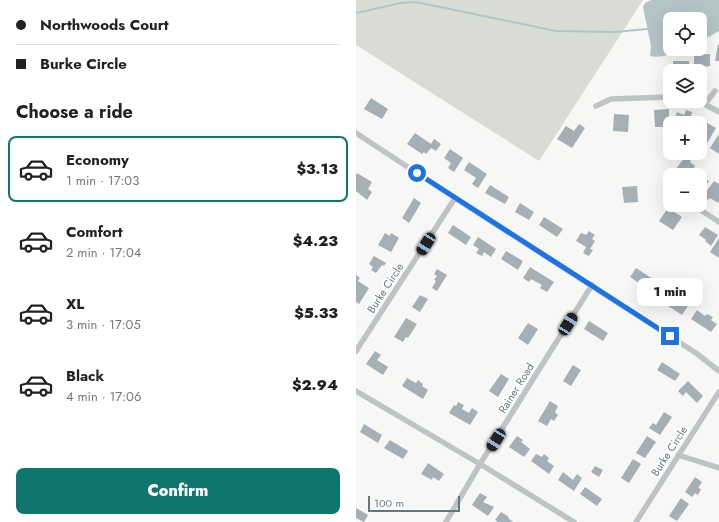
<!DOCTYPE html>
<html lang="en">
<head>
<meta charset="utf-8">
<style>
	body { margin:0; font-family:Jost,sans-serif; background:#f6f6f6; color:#222; height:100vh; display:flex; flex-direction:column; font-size:15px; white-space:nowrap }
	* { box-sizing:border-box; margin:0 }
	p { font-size:13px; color:#767676 }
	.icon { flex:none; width:22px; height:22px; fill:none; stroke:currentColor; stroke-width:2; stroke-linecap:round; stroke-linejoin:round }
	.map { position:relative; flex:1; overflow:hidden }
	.panel { display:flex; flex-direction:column; background:#fff; width:356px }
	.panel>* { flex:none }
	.hud { display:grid; align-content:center; height:88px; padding:0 16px; background:#fff }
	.controls { position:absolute; left:307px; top:12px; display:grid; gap:8px }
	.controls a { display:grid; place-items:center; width:44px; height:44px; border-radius:8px; background:#fff; box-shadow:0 4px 16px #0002; font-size:20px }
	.scale { position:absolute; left:12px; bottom:10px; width:92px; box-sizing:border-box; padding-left:4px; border:2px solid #64767e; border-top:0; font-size:11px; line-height:14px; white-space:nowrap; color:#64767e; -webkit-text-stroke:3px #fff; paint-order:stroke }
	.end { position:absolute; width:18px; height:18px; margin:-9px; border:5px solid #1a73e8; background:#fff; box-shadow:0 0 0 2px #fff }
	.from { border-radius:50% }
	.bubble { position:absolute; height:28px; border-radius:8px; background:#fff; box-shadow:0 4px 16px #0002; font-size:13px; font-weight:800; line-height:28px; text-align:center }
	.car { position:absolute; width:12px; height:24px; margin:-12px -6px; border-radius:5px; box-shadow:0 0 3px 1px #0007; background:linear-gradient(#222 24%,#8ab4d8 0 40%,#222 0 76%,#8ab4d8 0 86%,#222 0) }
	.hud b { display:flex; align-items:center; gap:14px; height:38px; font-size:15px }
	.hud b+b { border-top:1px solid #e0e0e0 }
	.hud i { width:10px; height:10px; background:#222 }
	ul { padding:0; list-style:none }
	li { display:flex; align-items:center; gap:12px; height:66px; margin:0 8px 6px; padding:0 8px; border:2px solid transparent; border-radius:8px }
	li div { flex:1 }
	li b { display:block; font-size:15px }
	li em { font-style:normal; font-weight:800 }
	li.on { border-color:#0f766e }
	li>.icon { width:36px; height:36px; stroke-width:1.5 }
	h2 { padding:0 16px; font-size:18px; line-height:48px }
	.action { display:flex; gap:8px; margin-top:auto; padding:8px 16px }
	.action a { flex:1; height:46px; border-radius:8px; background:#0f766e; color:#fff; font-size:16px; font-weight:800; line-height:46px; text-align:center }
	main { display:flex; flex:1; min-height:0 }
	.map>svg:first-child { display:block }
</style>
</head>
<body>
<main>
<section class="panel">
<div class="hud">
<b><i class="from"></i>Northwoods Court</b>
<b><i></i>Burke Circle</b>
</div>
<h2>Choose a ride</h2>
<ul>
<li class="on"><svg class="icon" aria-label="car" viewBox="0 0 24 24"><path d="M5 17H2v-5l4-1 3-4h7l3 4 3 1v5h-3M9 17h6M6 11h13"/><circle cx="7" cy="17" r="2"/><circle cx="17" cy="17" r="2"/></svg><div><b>Economy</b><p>1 min · 17:03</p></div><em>$3.13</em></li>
<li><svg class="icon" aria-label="car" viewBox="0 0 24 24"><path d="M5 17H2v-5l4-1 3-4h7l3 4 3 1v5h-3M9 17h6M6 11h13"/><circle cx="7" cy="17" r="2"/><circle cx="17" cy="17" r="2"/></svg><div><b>Comfort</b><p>2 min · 17:04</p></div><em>$4.23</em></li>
<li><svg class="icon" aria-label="car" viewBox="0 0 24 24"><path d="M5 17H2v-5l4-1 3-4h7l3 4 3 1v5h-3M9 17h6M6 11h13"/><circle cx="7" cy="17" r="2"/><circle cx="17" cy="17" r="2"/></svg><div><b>XL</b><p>3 min · 17:05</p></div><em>$5.33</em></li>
<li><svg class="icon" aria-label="car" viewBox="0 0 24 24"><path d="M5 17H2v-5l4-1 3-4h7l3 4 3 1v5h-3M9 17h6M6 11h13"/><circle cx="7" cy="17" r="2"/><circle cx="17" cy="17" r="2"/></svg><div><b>Black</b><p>4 min · 17:06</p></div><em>$2.94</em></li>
</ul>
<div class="action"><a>Confirm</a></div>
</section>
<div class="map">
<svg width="363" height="522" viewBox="0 0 363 522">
	<rect width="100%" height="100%" fill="#f7f7f5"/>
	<!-- green -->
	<path fill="#d8dcd4" d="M0,0H287L183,161L0,45Z"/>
	<!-- water -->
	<path fill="#b5c4c6" d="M295,0H363V31L344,42V19H314V49H326C316,53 306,59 294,56L295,46L287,7L289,3Z"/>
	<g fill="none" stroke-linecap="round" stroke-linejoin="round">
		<!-- stream -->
		<path stroke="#b5c4c6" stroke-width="2" d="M0,13L45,3L60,2L200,31L259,32L291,29"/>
	</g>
	<!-- building -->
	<path fill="#a6b0b4" d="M362,44L363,45V61H359Z
		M354,54V66L346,67V73H344V71H338V55Z
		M317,61H333V71H317Z
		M15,98L32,109L26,119L8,109Z
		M313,109V127H299L298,110Z
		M330,110L336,112L333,123H317L321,112L328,115Z
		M258,114L273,115L272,132L257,131Z
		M346,120L360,128L351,143L344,139V122Z
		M223,124L229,128L216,148L201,139L210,126L218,131Z
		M59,133L75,144L78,139L85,144L80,151L75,148L70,154L68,152L66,154L51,144Z
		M363,134V154L354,148Z
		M94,149L107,158L98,172L92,168L95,163L88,158Z
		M331,157L335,159L334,162L339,166L333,175H329L320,169L328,158L330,159Z
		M113,162L131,174L122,188L116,184L120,178L108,170Z
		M1,173L16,182L12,189L16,192L11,200L0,191V175Z
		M344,178L347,180L348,178L353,181L345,194L344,193Z
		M358,181L363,184V201L362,203L354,198L352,200L347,196Z
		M134,185L153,197L149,204L129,193Z
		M281,186L282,202L268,203L266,187Z
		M58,198L65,203L53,223L46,218Z
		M164,203L178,212L173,220L159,212Z
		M312,208L326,217L317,230L303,221Z
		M188,217L207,229L201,237L183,225Z
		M97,225L115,237L110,245L92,233Z
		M349,227L362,235L355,246L349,241L350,240L343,235Z
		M233,231L239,235L236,239L239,241L234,249L237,250L233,256L227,253L230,247L220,241L225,233L230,235Z
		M29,233L34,236L35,233L43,238L35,252L22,245Z
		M122,237L140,249L135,257L128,252L126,256L120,253L123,249L117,245Z
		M363,238V258L354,252Z
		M150,251L167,261L162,270L145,259Z
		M18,256L30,263L28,266L26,265L20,273L15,270L17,267L13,264Z
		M174,267L198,282L191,292L184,288L186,285L175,279L173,282L167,278Z
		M280,268L300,281L294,290L274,277Z
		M81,269L91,275L81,291L76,288L80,281L78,280L81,276L78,274Z
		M0,275L4,278L2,281L13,288L3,304L0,302Z
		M64,295L72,299L64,312L56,307Z
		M315,295L332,306L326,315L309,304Z
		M341,310L349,316L351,314L357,317L355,320L361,324L355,332L335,319Z
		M50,318L61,324L52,338L50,337L47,342L38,337Z
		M233,321L252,333L247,341L228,329Z
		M172,323L182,329L172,345L162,338Z
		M19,351L25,355L21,360L32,367L27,375L10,364Z
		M306,362L324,374L319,381L301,370Z
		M217,365L225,370L215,386L207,381Z
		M145,374L153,379L142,397L133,391Z
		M51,378L60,383L62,380L67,384L66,386L72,390L67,399L46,386Z
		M332,381L347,396L341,403L330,392L327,396L322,391Z
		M194,401L202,406L199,412L202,415L198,421L195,419L191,426L182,421Z
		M102,402L108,405L106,409L113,413L116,408L122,412L114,425L93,413L98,405L100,406Z
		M308,412L316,417L304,435L293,428L297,423L300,425Z
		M8,424L26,435L22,443L4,432Z
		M161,436L167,440L165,442L174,449L168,457L153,447Z
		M291,436L300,442L289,458L280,453Z
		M34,440L52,451L47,459L28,448Z
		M180,454L186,457L188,454L193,458L191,461L198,466L193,474L175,461Z
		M277,459L285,464L273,483L265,478Z
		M72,463L88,474L83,481L77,477L76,480L65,474Z
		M239,466L247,470L243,477L235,472Z
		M207,472L217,480L221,474L226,478L218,491L202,480Z
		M339,477L346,482L342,488L345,489L342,495L339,493L336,497L329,492Z
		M229,487L246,499L241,506L224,494Z
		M124,493L131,497L127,502L138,507L132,516L116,505Z
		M325,498L333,504L321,521L313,516Z
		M0,508L12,515L8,522L0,518Z
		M145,512L153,517L152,518L157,522H142L139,520Z"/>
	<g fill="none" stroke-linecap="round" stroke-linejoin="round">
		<!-- minor -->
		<path stroke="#bec4c6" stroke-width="5.5" d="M343,101L363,112
			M349,104L359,91
			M240,106L255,99L314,97
			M0,133L99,198L340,353L363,371
			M313,188H314
			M337,205L363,222
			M0,351L99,198
			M0,391L124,464L218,522
			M322,455L363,468
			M90,522L124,464L236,285
			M280,522L363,392"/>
	</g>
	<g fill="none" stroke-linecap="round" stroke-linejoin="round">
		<!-- route -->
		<path stroke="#1a73e8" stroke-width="5" d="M61,173L314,336"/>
	</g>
	<g text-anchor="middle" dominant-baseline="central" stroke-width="4" stroke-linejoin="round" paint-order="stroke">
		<!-- street labels -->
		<g font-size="11" fill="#64767e" stroke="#fff">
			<text transform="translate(29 288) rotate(-57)">Burke Circle</text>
			<text transform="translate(160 388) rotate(-58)">Rainer Road</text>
			<text transform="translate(313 451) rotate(-57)">Burke Circle</text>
		</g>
	</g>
</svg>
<div class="controls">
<a><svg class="icon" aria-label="locate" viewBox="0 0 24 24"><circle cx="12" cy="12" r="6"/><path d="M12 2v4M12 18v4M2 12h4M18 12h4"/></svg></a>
<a><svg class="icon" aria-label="layers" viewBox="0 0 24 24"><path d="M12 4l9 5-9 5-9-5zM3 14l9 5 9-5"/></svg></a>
<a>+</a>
<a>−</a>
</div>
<div class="scale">100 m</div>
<i class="end from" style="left:61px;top:173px"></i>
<i class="end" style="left:314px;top:336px"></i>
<div class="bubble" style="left:281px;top:278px;width:66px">1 min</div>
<i class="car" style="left:70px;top:244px;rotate:213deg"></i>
<i class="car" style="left:212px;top:324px;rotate:32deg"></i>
<i class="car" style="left:140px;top:440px;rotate:212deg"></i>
</div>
</main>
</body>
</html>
